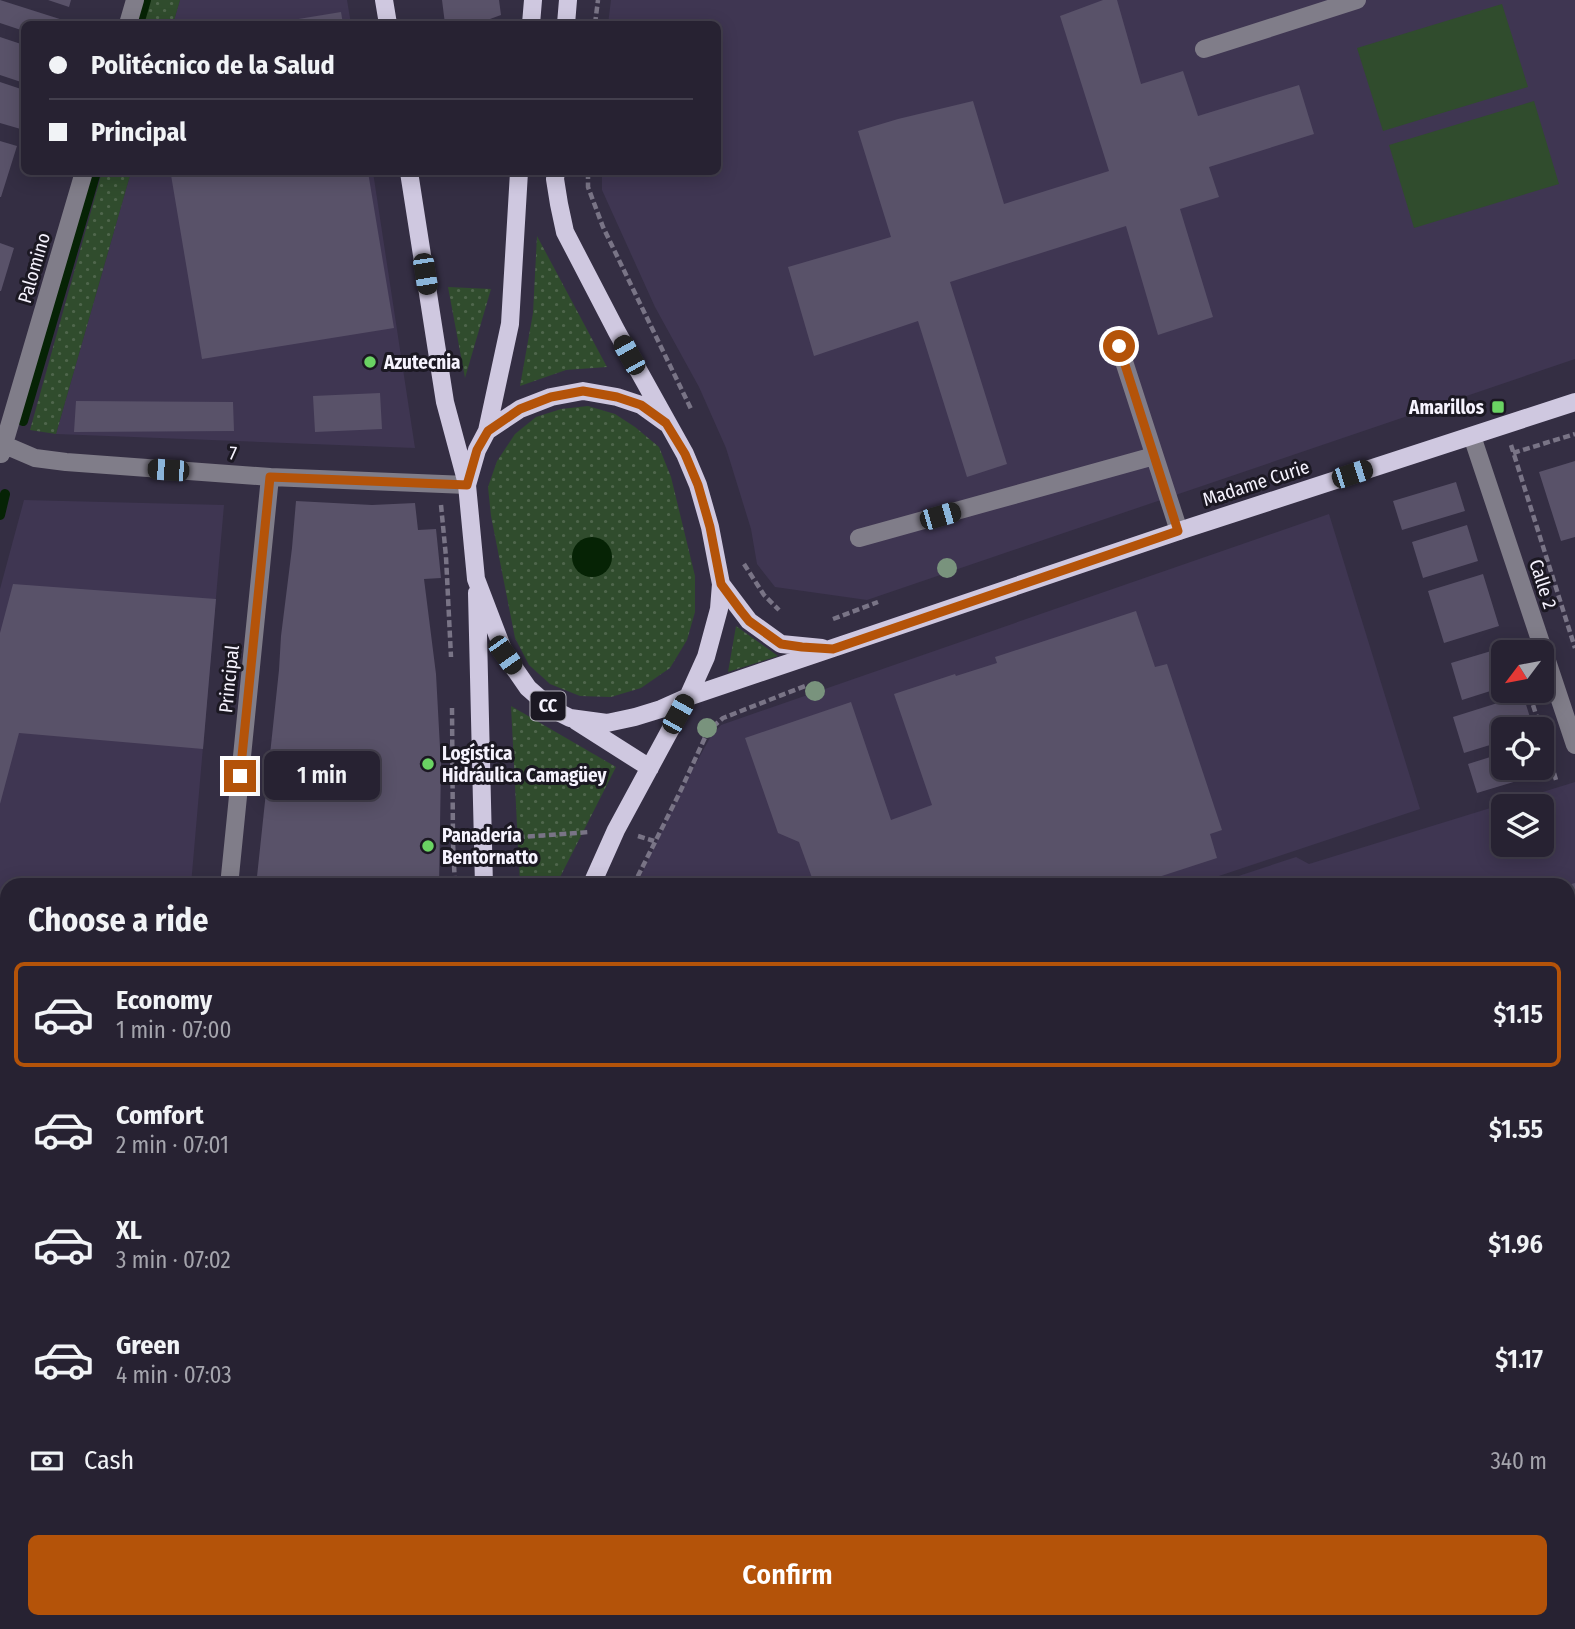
<!DOCTYPE html>
<html lang="en">
<head>
<meta charset="utf-8">
<style>
	body { margin:0; font-family:"Fira Sans Condensed",sans-serif; background:#332f3e; color:#f1f3f6; height:100vh; display:flex; flex-direction:column; font-size:26px; white-space:nowrap }
	* { box-sizing:border-box; margin:0 }
	p { font-size:23px; color:#a4a4ac }
	.icon { flex:none; width:38px; height:38px; fill:none; stroke:currentColor; stroke-width:2; stroke-linecap:round; stroke-linejoin:round }
	.map { position:relative; flex:1; overflow:hidden }
	.side { position:absolute; left:0px; top:878px; width:1575px; height:751px; display:flex; flex-direction:column; background:#272232; border-radius:21px 21px 0 0; box-shadow:0 4px 18px #0003,0 0 0 2px #433f4d }
	.side>* { flex:none }
	.top-card { position:absolute; left:21px; top:21px; width:700px; height:154px; border-radius:10px; box-shadow:0 4px 18px #0003,0 0 0 2px #433f4d; display:grid; align-content:center; height:154px; padding:0 28px; background:#272232 }
	.needle { width:46px; rotate:238deg }
	.controls { position:absolute; left:1491px; top:640px; display:grid; gap:14px }
	.controls a { display:grid; place-items:center; width:63px; height:63px; border-radius:10px; background:#272232; box-shadow:0 4px 18px #0003,0 0 0 2px #433f4d; font-size:35px }
	.end { position:absolute; width:32px; height:32px; margin:-16px; border:9px solid #b45309; background:#fff; box-shadow:0 0 0 4px #fff }
	.from { border-radius:50% }
	.bubble { position:absolute; height:49px; border-radius:10px; background:#272232; box-shadow:0 4px 18px #0003,0 0 0 2px #433f4d; font-size:23px; font-weight:600; line-height:49px; text-align:center }
	.car { position:absolute; width:21px; height:42px; margin:-21px -10px; border-radius:9px; box-shadow:0 0 5px 2px #0007; background:linear-gradient(#222 24%,#8ab4d8 0 40%,#222 0 76%,#8ab4d8 0 86%,#222 0) }
	.top-card b { display:flex; align-items:center; gap:24px; height:66px; font-size:26px }
	.top-card b+b { border-top:2px solid #433f4d }
	.top-card i { width:18px; height:18px; background:#f1f3f6 }
	ul { padding:0; list-style:none }
	li { display:flex; align-items:center; gap:21px; height:105px; margin:0 14px 10px; padding:0 14px; border:4px solid transparent; border-radius:10px }
	li div { flex:1 }
	li b { display:block; font-size:26px }
	li em { font-style:normal; font-weight:600 }
	li.on { border-color:#b45309 }
	li>.icon { width:63px; height:63px; stroke-width:1.5 }
	h2 { padding:0 28px; font-size:32px; line-height:84px }
	.pay { display:flex; align-items:center; gap:18px; height:77px; padding:0 28px; font-size:26px }
	.pay p { margin-inline-start:auto }
	.action { display:flex; gap:14px; margin-top:auto; padding:14px 28px }
	.action a { flex:1; height:80px; border-radius:10px; background:#b45309; color:#fff; font-size:28px; font-weight:600; line-height:80px; text-align:center }
	.map>svg:first-child { display:block }
</style>
</head>
<body>
<div class="map">
<svg width="1575" height="1629" viewBox="0 0 1575 1629">
	<defs>
		<pattern id="grass-dots" width="8" height="8" patternUnits="userSpaceOnUse" patternTransform="scale(1.75)"><rect width="8" height="8" fill="#304c2d"/><path d="M2 2h.1M6 6h.1" fill="none" stroke="#4f664c" stroke-width="1.8" stroke-linecap="round"/></pattern>
	</defs>
	<rect width="100%" height="100%" fill="#342e43"/>
	<!-- built -->
	<path fill="#3f3652" fill-rule="evenodd" d="M180,0H347L351,24H173Z
		M611,0H1575V359L867,600L775,587L757,564L751,529L726,448L699,387L655,307L602,190V172H718V24H608Z
		M131,172H373L415,448L56,434Z
		M24,500L224,505L191,885L7,886V891H0V589Z
		M1329,514L1420,809L1192,885L636,886L680,792L711,736L721,725Z
		M1575,782V1330L1568,1333V886H1208L1296,857L1309,864ZM1503,807H1542V845H1503Z"/>
	<!-- grass -->
	<path fill="url(#grass-dots)" d="M150,0H180L173,24H143Z
		M102,172H131L56,434L30,430Z
		M537,236L607,367L566,370L520,386L533,313Z
		M448,287L491,289L465,378Z
		M588,406L615,414L635,427L659,447L671,477L695,576V612L687,640L670,668L641,688L611,697L580,696L550,684L529,665L515,638L491,516L488,487L497,461L515,434L536,417L561,409Z
		M736,626L778,656L728,672Z
		M511,706L616,767L556,885H520Z
		M1575,1346V1438L1568,1441V1348Z
		M1151,1622H1509L1511,1629H1153Z"/>
	<!-- garden -->
	<path fill="#304c2d" d="M1502,4L1528,87L1383,131L1357,48Z
		M1534,101L1559,184L1414,228L1389,145Z
		M1575,1438V1629H1511L1509,1622H1568V1441Z"/>
	<!-- water -->
	<path fill="#062305" d="M572 557a20 20 0 1 1 40 0a20 20 0 1 1-40 0Z"/>
	<g fill="none" stroke-linecap="round" stroke-linejoin="round">
		<!-- stream -->
		<path stroke="#062305" stroke-width="10" d="M139,24L146,0
			M23,421L96,172
			M0,515L5,494"/>
	</g>
	<!-- building -->
	<path fill="#595269" d="M0,0L66,21L65,24H24V31L0,23Z
		M48,0H71L69,7Z
		M442,0H499L501,15L490,19L491,24H445Z
		M1103,0H1117L1141,84L1183,71L1198,116L1299,85L1314,134L1209,167L1219,197L1180,209L1213,317L1158,335L1126,226L950,282L1007,464L967,477L918,321L814,356L788,267L891,237L858,131L898,119L973,101L1004,204L1109,171L1060,16Z
		M341,12L343,24H274V23Z
		M0,37L24,45V83L0,75Z
		M0,82L24,90V130L0,123Z
		M0,141L17,146L1,197H0Z
		M185,172H368L394,328L202,359L171,175L185,173Z
		M0,243L14,248L1,291H0Z
		M380,393L382,429L315,432L313,396Z
		M76,401L233,402L234,431L74,432Z
		M1575,461V537L1561,541L1539,472Z
		M1456,482L1465,511L1402,530L1393,501Z
		M296,501L372,505L415,503L418,530L436,529L441,578L424,579L436,674L441,766L439,886H256L279,670L281,636L292,548Z
		M1467,525L1478,561L1423,578L1412,542Z
		M1483,574L1499,626L1444,643L1428,591Z
		M13,584L216,599L203,749L19,733L0,804V633Z
		M1136,611L1155,667L1167,664L1222,830L1210,834L1217,858L1131,886H815L799,842L778,833L745,738L851,702L891,820L932,805L894,694L955,674L956,676L997,663L995,657Z
		M1508,646L1510,653H1503V687L1462,700L1451,663Z
		M1523,695L1534,730H1503V741L1464,753L1453,717Z
		M1503,753V768H1535L1537,775L1477,793L1468,764Z
		M1575,883V927L1574,928L1568,907V885Z
		M0,955L7,956V1051L0,1050Z
		M0,1057L7,1058V1086L0,1084Z
		M1568,1063L1575,1084L1574,1217L1568,1196Z
		M0,1318L7,1319V1408L0,1407Z
		M0,1502H7V1571H0Z
		M363,1622H441L442,1629H363Z
		M757,1622H767L769,1629H740Z
		M770,1622H974L977,1629H773Z
		M41,1623L109,1627V1629H41Z"/>
	<g fill="none" stroke-linecap="round" stroke-linejoin="round">
		<!-- path -->
		<path stroke="#797486" stroke-width="4.5" stroke-dasharray="7 3.5" stroke-linecap="butt" d="M595,24L598,0
			M588,172V187L603,227L692,411
			M1511,445L1575,648
			M1513,453L1575,434
			M441,505L446,557L451,657
			M744,564L764,595L779,610
			M833,619L878,602
			M1533,705L1541,730
			M452,708L453,843L455,886
			M1542,733L1556,780
			M638,836L654,841
			M507,838L589,832
			M633,886L680,792L708,731L723,718L805,686
			M1568,1490L1575,1482
			M467,1622V1629
			M574,1622V1629
			M1403,1629L1408,1622"/>
		<!-- minor -->
		<path stroke="#807d89" stroke-width="18" d="M128,24L135,0
			M1204,49L1357,0
			M1119,346L1179,531
			M1472,436L1575,745
			M0,443L35,458L66,462L270,477L467,485
			M1,454L84,172
			M859,538L1154,456
			M229,886L270,477
			M0,924H7
			M0,1442H7
			M1120,1622L1123,1629
			M163,1629L164,1622"/>
		<!-- major -->
		<path stroke="#cfc8e0" stroke-width="18" d="M384,0L388,24
			M531,24L533,0
			M566,24L568,0
			M409,172L445,402L467,484
			M556,172L555,179L559,204L565,232L617,332L685,454L698,485L710,527L721,584L719,609L706,657L688,697L616,830L591,886
			M666,423L641,405L617,397L583,391L551,397L520,409L487,431L477,450L467,485L476,579L505,655L528,688L552,709L570,718L607,723L635,717L661,709L688,697L1179,531L1575,402
			M487,431L510,324L519,172
			M721,584L749,621L781,644L822,648
			M477,593L484,886
			M576,721L650,768
			M497,1622V1629
			M536,1622V1629"/>
	</g>
	<!-- trees -->
	<g fill="#79937d">
		<circle cx="947" cy="568" r="10"/>
		<circle cx="815" cy="691" r="10"/>
		<circle cx="707" cy="728" r="10"/>
	</g>
	<g fill="none" stroke-linecap="round" stroke-linejoin="round">
		<!-- route -->
		<path stroke="#b45309" stroke-width="9" d="M240,776L270,477L467,485L477,450L488,431L520,409L551,397L583,391L617,397L641,405L666,423L685,454L698,485L710,527L721,584L741,611L749,621L781,644L802,647L833,649L1178,531L1119,346"/>
	</g>
	<!-- markers -->
	<g fill="#6ad363" stroke="#1b1822" stroke-width="2.5">
		<circle cx="370" cy="362" r="7"/>
		<rect x="1491" y="400" width="14" height="14" rx="3.5"/>
		<circle cx="428" cy="764" r="7"/>
		<circle cx="428" cy="846" r="7"/>
	</g>
	<g text-anchor="middle" dominant-baseline="central" stroke-width="6" stroke-linejoin="round" paint-order="stroke">
		<!-- shield labels -->
		<rect fill="#1b1822" stroke="#b4b1bc" stroke-width="2" x="530.5" y="691.5" width="35" height="29" rx="5"/>
		<g font-size="18" font-weight="bold" fill="#f6f3fe">
			<text x="548" y="706">CC</text>
		</g>
		<!-- street labels -->
		<g font-size="19" fill="#f6f3fe" stroke="#1b1822">
			<text transform="translate(34 268) rotate(-74)">Palomino</text>
			<text transform="translate(233 453) rotate(4)">7</text>
			<text transform="translate(1256 483) rotate(-18)">Madame Curie</text>
			<text transform="translate(1543 584) rotate(72)">Calle 2</text>
			<text transform="translate(229 679) rotate(-84)">Principal</text>
		</g>
		<!-- poi labels -->
		<g font-size="19" font-weight="bold" fill="#f6f3fe" stroke="#1b1822" text-anchor="start">
			<text x="384" y="362">Azutecnia</text>
			<text x="1484" y="407" text-anchor="end">Amarillos</text>
			<text x="442" y="753">Logística<tspan x="442" dy="22">Hidráulica Camagüey</tspan></text>
			<text x="442" y="835">Panadería<tspan x="442" dy="22">Bentornatto</tspan></text>
		</g>
	</g>
</svg>
<div class="controls">
<a><svg class="needle" viewBox="-14 -14 28 28"><path d="M0-13l5 13h-10z" fill="#e53935"/><path d="M0 13l5-13h-10z" fill="#a4a4ac"/></svg></a>
<a><svg class="icon" aria-label="locate" viewBox="0 0 24 24"><circle cx="12" cy="12" r="6"/><path d="M12 2v4M12 18v4M2 12h4M18 12h4"/></svg></a>
<a><svg class="icon" aria-label="layers" viewBox="0 0 24 24"><path d="M12 4l9 5-9 5-9-5zM3 14l9 5 9-5"/></svg></a>
</div>
<i class="end from" style="left:1119px;top:346px"></i>
<i class="end" style="left:240px;top:776px"></i>
<div class="bubble" style="left:264px;top:751px;width:116px">1 min</div>
<i class="car" style="left:425px;top:274px;rotate:171deg"></i>
<i class="car" style="left:629px;top:355px;rotate:331deg"></i>
<i class="car" style="left:168px;top:470px;rotate:274deg"></i>
<i class="car" style="left:1352px;top:474px;rotate:72deg"></i>
<i class="car" style="left:940px;top:516px;rotate:74deg"></i>
<i class="car" style="left:505px;top:655px;rotate:145deg"></i>
<i class="car" style="left:678px;top:714px;rotate:29deg"></i>
<div class="top-card">
<b><i class="from"></i>Politécnico de la Salud</b>
<b><i></i>Principal</b>
</div>
<section class="side">
<h2>Choose a ride</h2>
<ul>
<li class="on"><svg class="icon" aria-label="car" viewBox="0 0 24 24"><path d="M5 17H2v-5l4-1 3-4h7l3 4 3 1v5h-3M9 17h6M6 11h13"/><circle cx="7" cy="17" r="2"/><circle cx="17" cy="17" r="2"/></svg><div><b>Economy</b><p>1 min · 07:00</p></div><em>$1.15</em></li>
<li><svg class="icon" aria-label="car" viewBox="0 0 24 24"><path d="M5 17H2v-5l4-1 3-4h7l3 4 3 1v5h-3M9 17h6M6 11h13"/><circle cx="7" cy="17" r="2"/><circle cx="17" cy="17" r="2"/></svg><div><b>Comfort</b><p>2 min · 07:01</p></div><em>$1.55</em></li>
<li><svg class="icon" aria-label="car" viewBox="0 0 24 24"><path d="M5 17H2v-5l4-1 3-4h7l3 4 3 1v5h-3M9 17h6M6 11h13"/><circle cx="7" cy="17" r="2"/><circle cx="17" cy="17" r="2"/></svg><div><b>XL</b><p>3 min · 07:02</p></div><em>$1.96</em></li>
<li><svg class="icon" aria-label="car" viewBox="0 0 24 24"><path d="M5 17H2v-5l4-1 3-4h7l3 4 3 1v5h-3M9 17h6M6 11h13"/><circle cx="7" cy="17" r="2"/><circle cx="17" cy="17" r="2"/></svg><div><b>Green</b><p>4 min · 07:03</p></div><em>$1.17</em></li>
</ul>
<div class="pay"><svg class="icon" aria-label="cash" viewBox="0 0 24 24"><path d="M3 7h18v10H3z"/><circle cx="12" cy="12" r="2"/></svg>Cash<p>340 m</p></div>
<div class="action"><a>Confirm</a></div>
</section>
</div>
</body>
</html>
